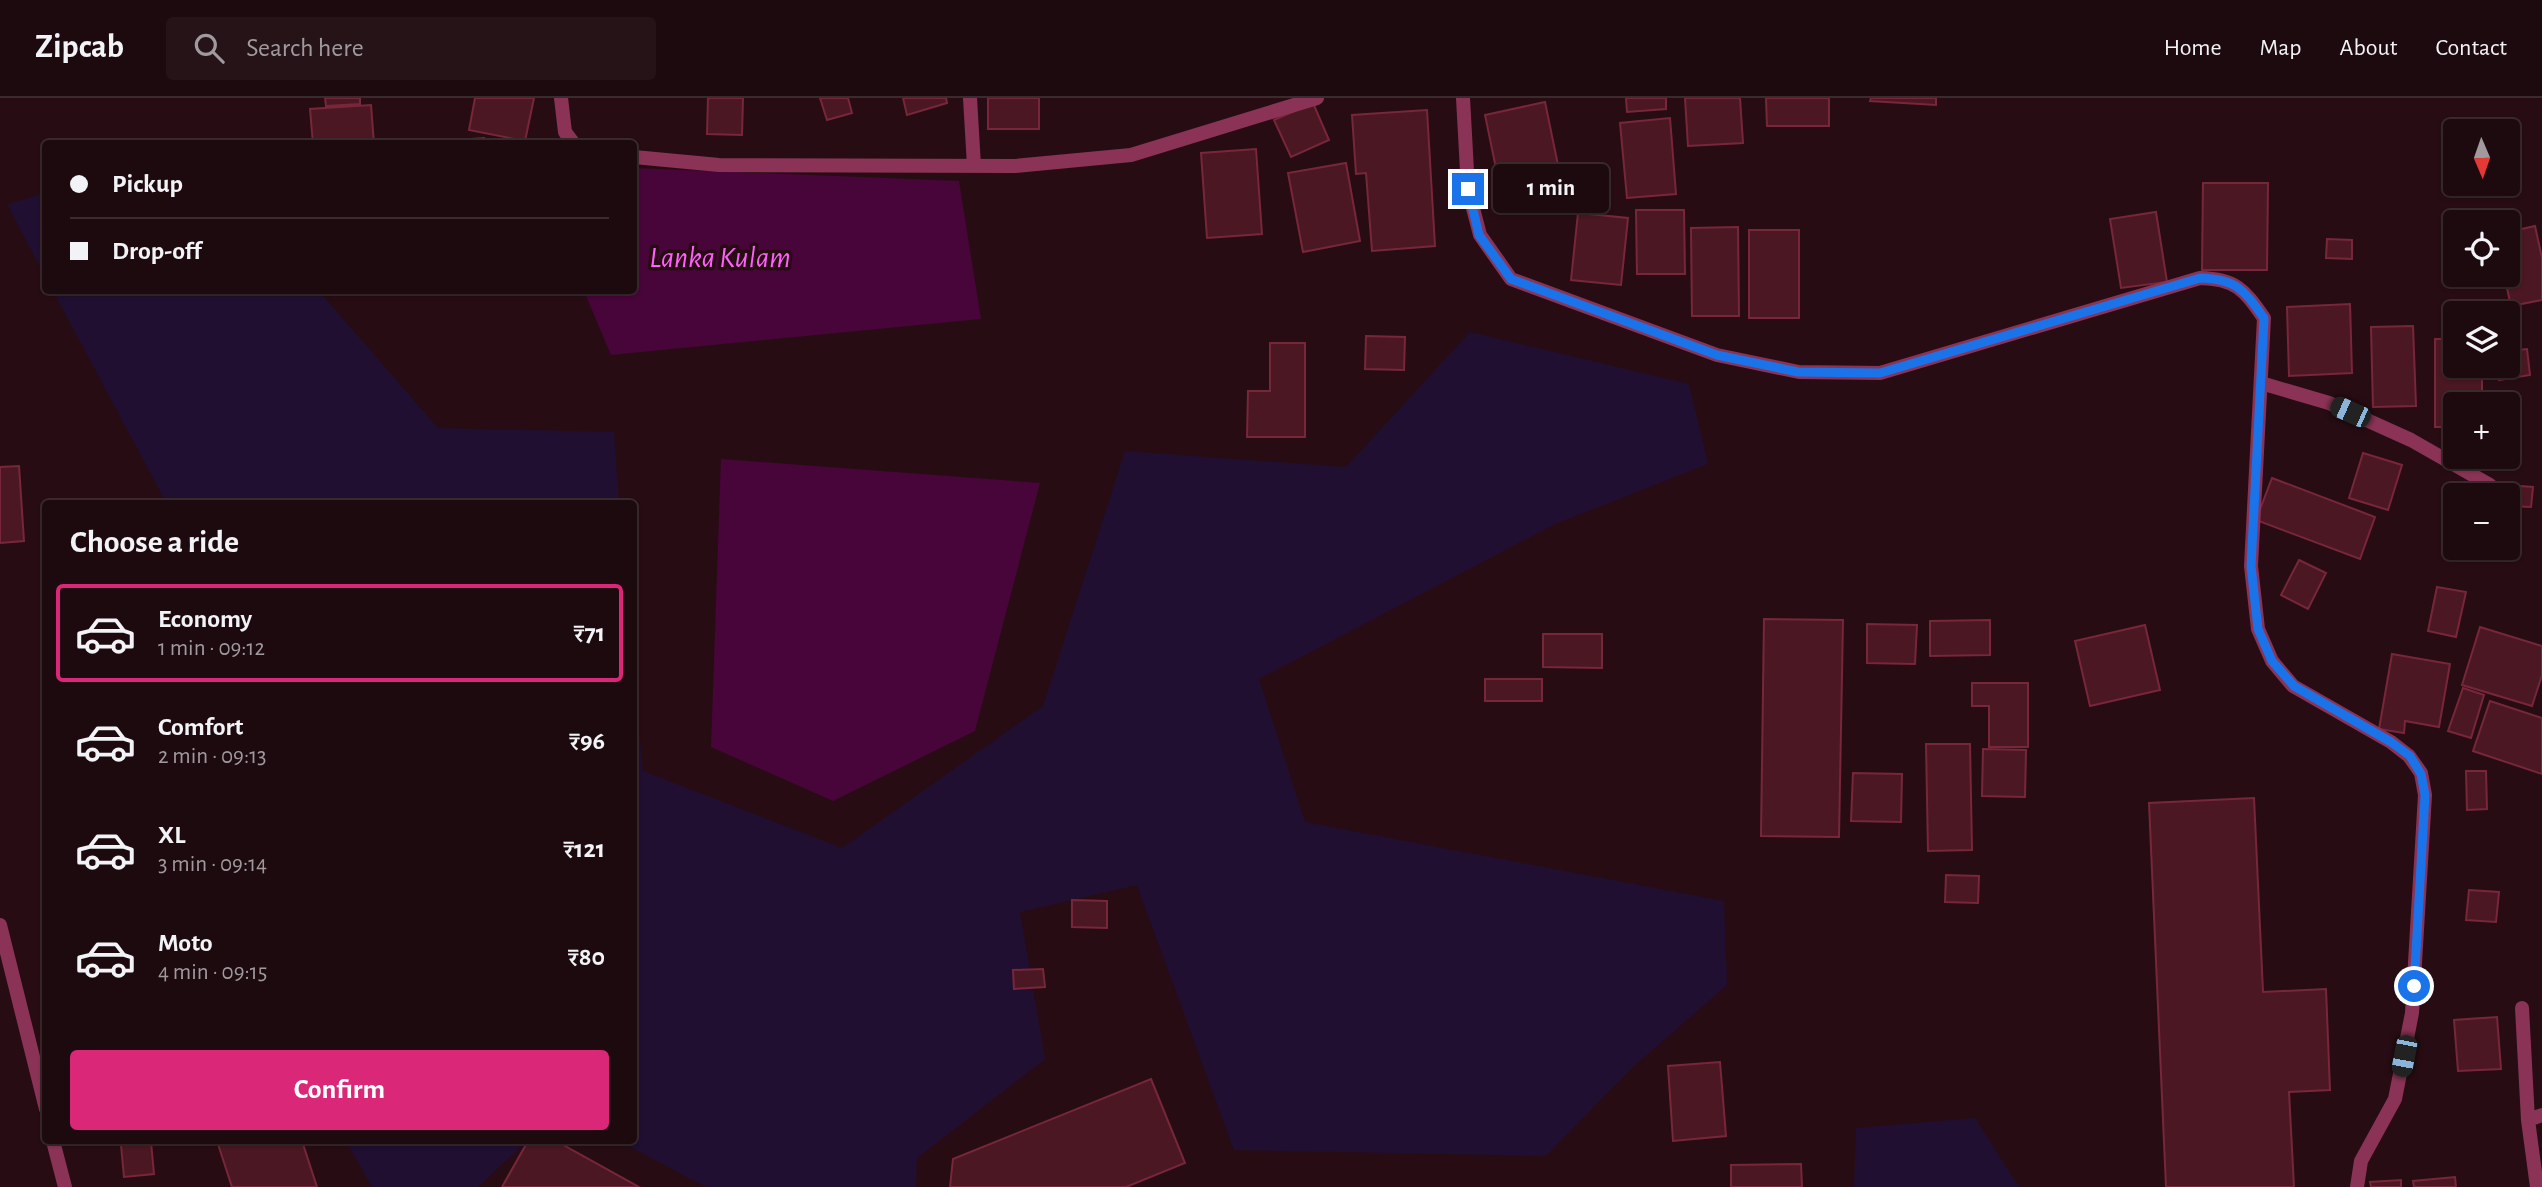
<!DOCTYPE html>
<html lang="en">
<head>
<meta charset="utf-8">
<style>
	body { margin:0; font-family:"Alegreya Sans",sans-serif; background:#251317; color:#f1f3f6; height:100vh; display:flex; flex-direction:column; font-size:26px; white-space:nowrap }
	* { box-sizing:border-box; margin:0 }
	p { font-size:23px; color:#a09a9e }
	.icon { flex:none; width:38px; height:38px; fill:none; stroke:currentColor; stroke-width:2; stroke-linecap:round; stroke-linejoin:round }
	.map { position:relative; flex:1; overflow:hidden }
	.side { position:absolute; left:42px; top:402px; width:595px; height:644px; display:flex; flex-direction:column; background:#1d0a0e; border-radius:7px; box-shadow:0 2px 5px #0004,0 0 0 2px #3b2b2e }
	.side>* { flex:none }
	.top-card { position:absolute; left:42px; top:42px; width:595px; height:154px; border-radius:7px; box-shadow:0 2px 5px #0004,0 0 0 2px #3b2b2e; display:grid; align-content:center; height:154px; padding:0 28px; background:#1d0a0e }
	.needle { width:46px; rotate:178deg }
	.controls { position:absolute; left:2443px; top:21px; display:grid; gap:14px }
	.controls a { display:grid; place-items:center; width:77px; height:77px; border-radius:7px; background:#1d0a0e; box-shadow:0 2px 5px #0004,0 0 0 2px #3b2b2e; font-size:35px }
	.end { position:absolute; width:32px; height:32px; margin:-16px; border:9px solid #1a73e8; background:#fff; box-shadow:0 0 0 4px #fff }
	.from { border-radius:50% }
	.bubble { position:absolute; height:49px; border-radius:7px; background:#1d0a0e; box-shadow:0 2px 5px #0004,0 0 0 2px #3b2b2e; font-size:23px; font-weight:600; line-height:49px; text-align:center }
	.car { position:absolute; width:21px; height:42px; margin:-21px -10px; border-radius:9px; box-shadow:0 0 5px 2px #0007; background:linear-gradient(#222 24%,#8ab4d8 0 40%,#222 0 76%,#8ab4d8 0 86%,#222 0) }
	.top-card b { display:flex; align-items:center; gap:24px; height:66px; font-size:26px }
	.top-card b+b { border-top:2px solid #3b2b2e }
	.top-card i { width:18px; height:18px; background:#f1f3f6 }
	ul { padding:0; list-style:none }
	li { display:flex; align-items:center; gap:21px; height:98px; margin:0 14px 10px; padding:0 14px; border:4px solid transparent; border-radius:7px }
	li div { flex:1 }
	li b { display:block; font-size:26px }
	li em { font-style:normal; font-weight:600 }
	li.selected { border-color:#db2777 }
	li>.icon { width:63px; height:63px; stroke-width:1.5 }
	h2 { padding:0 28px; font-size:32px; line-height:84px }
	.button { display:flex; gap:14px; margin-top:auto; padding:14px 28px }
	.button a { flex:1; height:80px; border-radius:7px; background:#db2777; color:#fff; font-size:28px; font-weight:600; line-height:80px; text-align:center }
	header { display:flex; align-items:center; gap:42px; box-sizing:border-box; height:98px; padding:0 35px; background:#1d0a0e; border-bottom:2px solid #3b2b2e }
	header strong { font-size:33px }
	nav { display:flex; gap:38px; margin-inline-start:auto; font-size:24px }
	.search { width:490px; height:63px; background:#251317; display:flex; align-items:center; gap:18px; box-sizing:border-box; padding:0 24px; border-radius:7px; color:#a09a9e; font-size:26px }
	.map>svg:first-child { display:block }
</style>
</head>
<body>
<header>
<strong>Zipcab</strong>
<div class="search"><svg class="icon" aria-label="search" viewBox="0 0 24 24"><circle cx="10" cy="10" r="6"/><path d="M15 15l6 6"/></svg>Search here</div>
<nav><a>Home</a><a>Map</a><a>About</a><a>Contact</a></nav>
</header>
<div class="map">
<svg width="2542" height="1089" viewBox="0 0 2542 1089">
	<rect width="100%" height="100%" fill="#270d13"/>
	<!-- green -->
	<path fill="#210f31" d="M45,95H46L45,178L7,106Z
		M53,193H319L438,330L614,334L619,406H167Z
		M1470,234L1689,286L1708,366L1555,426L1259,581L1305,724L1724,803L1727,887L1631,971L1546,1058L1234,1052L1137,787L1020,814L1045,961L917,1060L916,1089H706L619,1043H634V579L643,673L842,750L1043,608L1125,353L1346,369Z
		M1975,1020L2019,1089H1854L1856,1030Z
		M346,1043H527L478,1089H372Z"/>
	<!-- water -->
	<path fill="#48053a" d="M634,70L959,83L981,221L611,257L584,193L634,192Z
		M721,361L1040,385L975,633L833,703L711,649Z"/>
	<!-- building -->
	<path fill="#4a1723" stroke="#78263a" stroke-width="2" d="M325,0H360V6L326,8Z
		M475,0H534L525,43L469,32Z
		M708,0H743L742,37L707,36Z
		M820,0H848L852,15L827,22Z
		M903,0H946L947,5L907,17Z
		M988,0H1039V31H988Z
		M1626,0H1666V11L1627,14Z
		M1685,0H1740L1743,45L1688,48Z
		M1766,0H1829V28H1767Z
		M1871,0H1936V7L1870,3Z
		M1545,4L1558,67L1498,80L1485,17Z
		M1313,5L1329,42L1291,59L1274,22Z
		M371,7L374,46H313L310,11Z
		M1427,12L1435,148L1372,153L1366,75L1356,76L1352,17Z
		M1670,20L1676,96L1627,100L1620,25Z
		M484,40V46H427V44Z
		M1256,51L1262,136L1207,140L1201,55Z
		M1346,65L1360,143L1303,154L1288,75Z
		M2203,85H2268L2267,172H2202Z
		M1636,112H1684L1685,176H1637Z
		M2156,114L2167,184L2121,190L2110,121Z
		M1578,115L1628,120L1621,187L1571,182Z
		M2535,128L2542,160V202L2511,208L2504,177L2470,183L2469,177H2508V134Z
		M1738,129L1739,218H1692L1691,130Z
		M1749,132H1799V220H1749Z
		M2327,141L2352,142V161L2326,160Z
		M2350,206L2352,275L2289,278L2287,209Z
		M2413,228L2416,308L2373,309L2371,229Z
		M1366,238L1405,239L1404,272L1365,271Z
		M2435,241H2455V268H2482V306H2455V329H2435Z
		M1270,245H1305V339H1247L1248,293H1270Z
		M2527,251L2530,277L2499,282L2497,268H2508V253Z
		M2363,355L2402,367L2388,412L2349,400Z
		M19,368L24,443L0,445V369Z
		M2272,380L2375,419L2360,461L2256,422Z
		M2505,387L2533,389L2531,409L2508,408V397H2504Z
		M2299,462L2326,475L2308,511L2281,497Z
		M2437,489L2466,494L2456,539L2428,533Z
		M1764,521L1843,522L1839,739L1761,738Z
		M1990,522V557L1930,558V523Z
		M1867,526L1917,527L1915,566L1867,565Z
		M2145,527L2160,592L2090,608L2075,543Z
		M2480,529L2542,548V577L2532,608L2462,587Z
		M1543,536H1602V570L1543,569Z
		M2392,556L2450,566L2439,629L2405,623L2404,635L2379,631Z
		M1485,581H1542V603H1485Z
		M1972,585H2028V649H1989V608H1972Z
		M2463,590L2484,597L2471,640L2448,633Z
		M2490,603L2542,620V676L2473,653Z
		M1926,646H1970L1972,752L1928,753Z
		M1983,651L2026,652L2025,699L1982,698Z
		M2466,673H2486L2487,711L2467,712Z
		M1853,675L1902,676L1901,724L1851,723Z
		M2254,700L2263,894L2326,891L2330,992L2289,994L2294,1089H2166L2149,705Z
		M1946,777L1979,778L1978,805L1945,804Z
		M2469,792L2499,794L2496,824L2466,822Z
		M1072,802L1107,803V830L1072,829Z
		M1043,871L1045,889L1014,891L1013,872Z
		M2497,919L2501,971L2458,973L2454,922Z
		M1720,964L1726,1038L1673,1043L1668,968Z
		M1151,981L1185,1065L1126,1089H950L953,1061Z
		M217,1043H302L317,1089H232Z
		M528,1043H556L639,1089H502Z
		M151,1044L154,1076L124,1079L121,1047Z
		M1801,1066L1802,1089H1731V1067Z
		M2455,1079L2456,1089H2414L2413,1083Z
		M2401,1082V1089H2371L2370,1084Z"/>
	<g fill="none" stroke-linecap="round" stroke-linejoin="round">
		<!-- minor -->
		<path stroke="#8b3356" stroke-width="14" d="M561,0L565,34L574,46
			M970,0L974,68
			M1463,0L1468,91L1480,137L1511,181L1717,257L1799,274L1880,275L2200,180C2237,181 2244,192 2264,220L2251,468L2258,531L2272,563L2293,588L2391,644L2409,658L2421,675L2425,697L2412,915L2395,1001L2361,1063L2357,1089
			M634,59L719,67L1015,68L1131,57L1317,0
			M2261,285L2329,305L2411,342L2490,387
			M0,827L46,1011
			M2522,910L2528,1022
			M53,1043L65,1089
			M2537,1089L2528,1022L2542,1017"/>
	</g>
	<g fill="none" stroke-linecap="round" stroke-linejoin="round">
		<!-- route -->
		<path stroke="#1a73e8" stroke-width="9" d="M1468,91L1479,137L1511,181L1717,257L1798,274L1880,275L2200,180C2237,181 2244,192 2264,220L2251,468L2258,531L2272,563L2294,588L2391,644L2410,658L2421,676L2425,697L2414,888"/>
	</g>
	<g text-anchor="middle" dominant-baseline="central" stroke-width="7" stroke-linejoin="round" paint-order="stroke">
		<!-- water labels -->
		<g font-size="30" font-style="italic" fill="#ff60fb" stroke="#270d13">
			<text x="720" y="160">Lanka Kulam</text>
		</g>
	</g>
</svg>
<div class="controls">
<a><svg class="needle" viewBox="-14 -14 28 28"><path d="M0-13l5 13h-10z" fill="#e53935"/><path d="M0 13l5-13h-10z" fill="#a09a9e"/></svg></a>
<a><svg class="icon" aria-label="locate" viewBox="0 0 24 24"><circle cx="12" cy="12" r="6"/><path d="M12 2v4M12 18v4M2 12h4M18 12h4"/></svg></a>
<a><svg class="icon" aria-label="layers" viewBox="0 0 24 24"><path d="M12 4l9 5-9 5-9-5zM3 14l9 5 9-5"/></svg></a>
<a>+</a>
<a>−</a>
</div>
<i class="end from" style="left:2414px;top:888px"></i>
<i class="end" style="left:1468px;top:91px"></i>
<div class="bubble" style="left:1493px;top:66px;width:116px">1 min</div>
<i class="car" style="left:2350px;top:314px;rotate:294deg"></i>
<i class="car" style="left:2404px;top:958px;rotate:191deg"></i>
<div class="top-card">
<b><i class="from"></i>Pickup</b>
<b><i></i>Drop-off</b>
</div>
<section class="side">
<h2>Choose a ride</h2>
<ul>
<li class="selected"><svg class="icon" aria-label="car" viewBox="0 0 24 24"><path d="M5 17H2v-5l4-1 3-4h7l3 4 3 1v5h-3M9 17h6M6 11h13"/><circle cx="7" cy="17" r="2"/><circle cx="17" cy="17" r="2"/></svg><div><b>Economy</b><p>1 min · 09:12</p></div><em>₹71</em></li>
<li><svg class="icon" aria-label="car" viewBox="0 0 24 24"><path d="M5 17H2v-5l4-1 3-4h7l3 4 3 1v5h-3M9 17h6M6 11h13"/><circle cx="7" cy="17" r="2"/><circle cx="17" cy="17" r="2"/></svg><div><b>Comfort</b><p>2 min · 09:13</p></div><em>₹96</em></li>
<li><svg class="icon" aria-label="car" viewBox="0 0 24 24"><path d="M5 17H2v-5l4-1 3-4h7l3 4 3 1v5h-3M9 17h6M6 11h13"/><circle cx="7" cy="17" r="2"/><circle cx="17" cy="17" r="2"/></svg><div><b>XL</b><p>3 min · 09:14</p></div><em>₹121</em></li>
<li><svg class="icon" aria-label="car" viewBox="0 0 24 24"><path d="M5 17H2v-5l4-1 3-4h7l3 4 3 1v5h-3M9 17h6M6 11h13"/><circle cx="7" cy="17" r="2"/><circle cx="17" cy="17" r="2"/></svg><div><b>Moto</b><p>4 min · 09:15</p></div><em>₹80</em></li>
</ul>
<div class="button"><a>Confirm</a></div>
</section>
</div>
</body>
</html>
